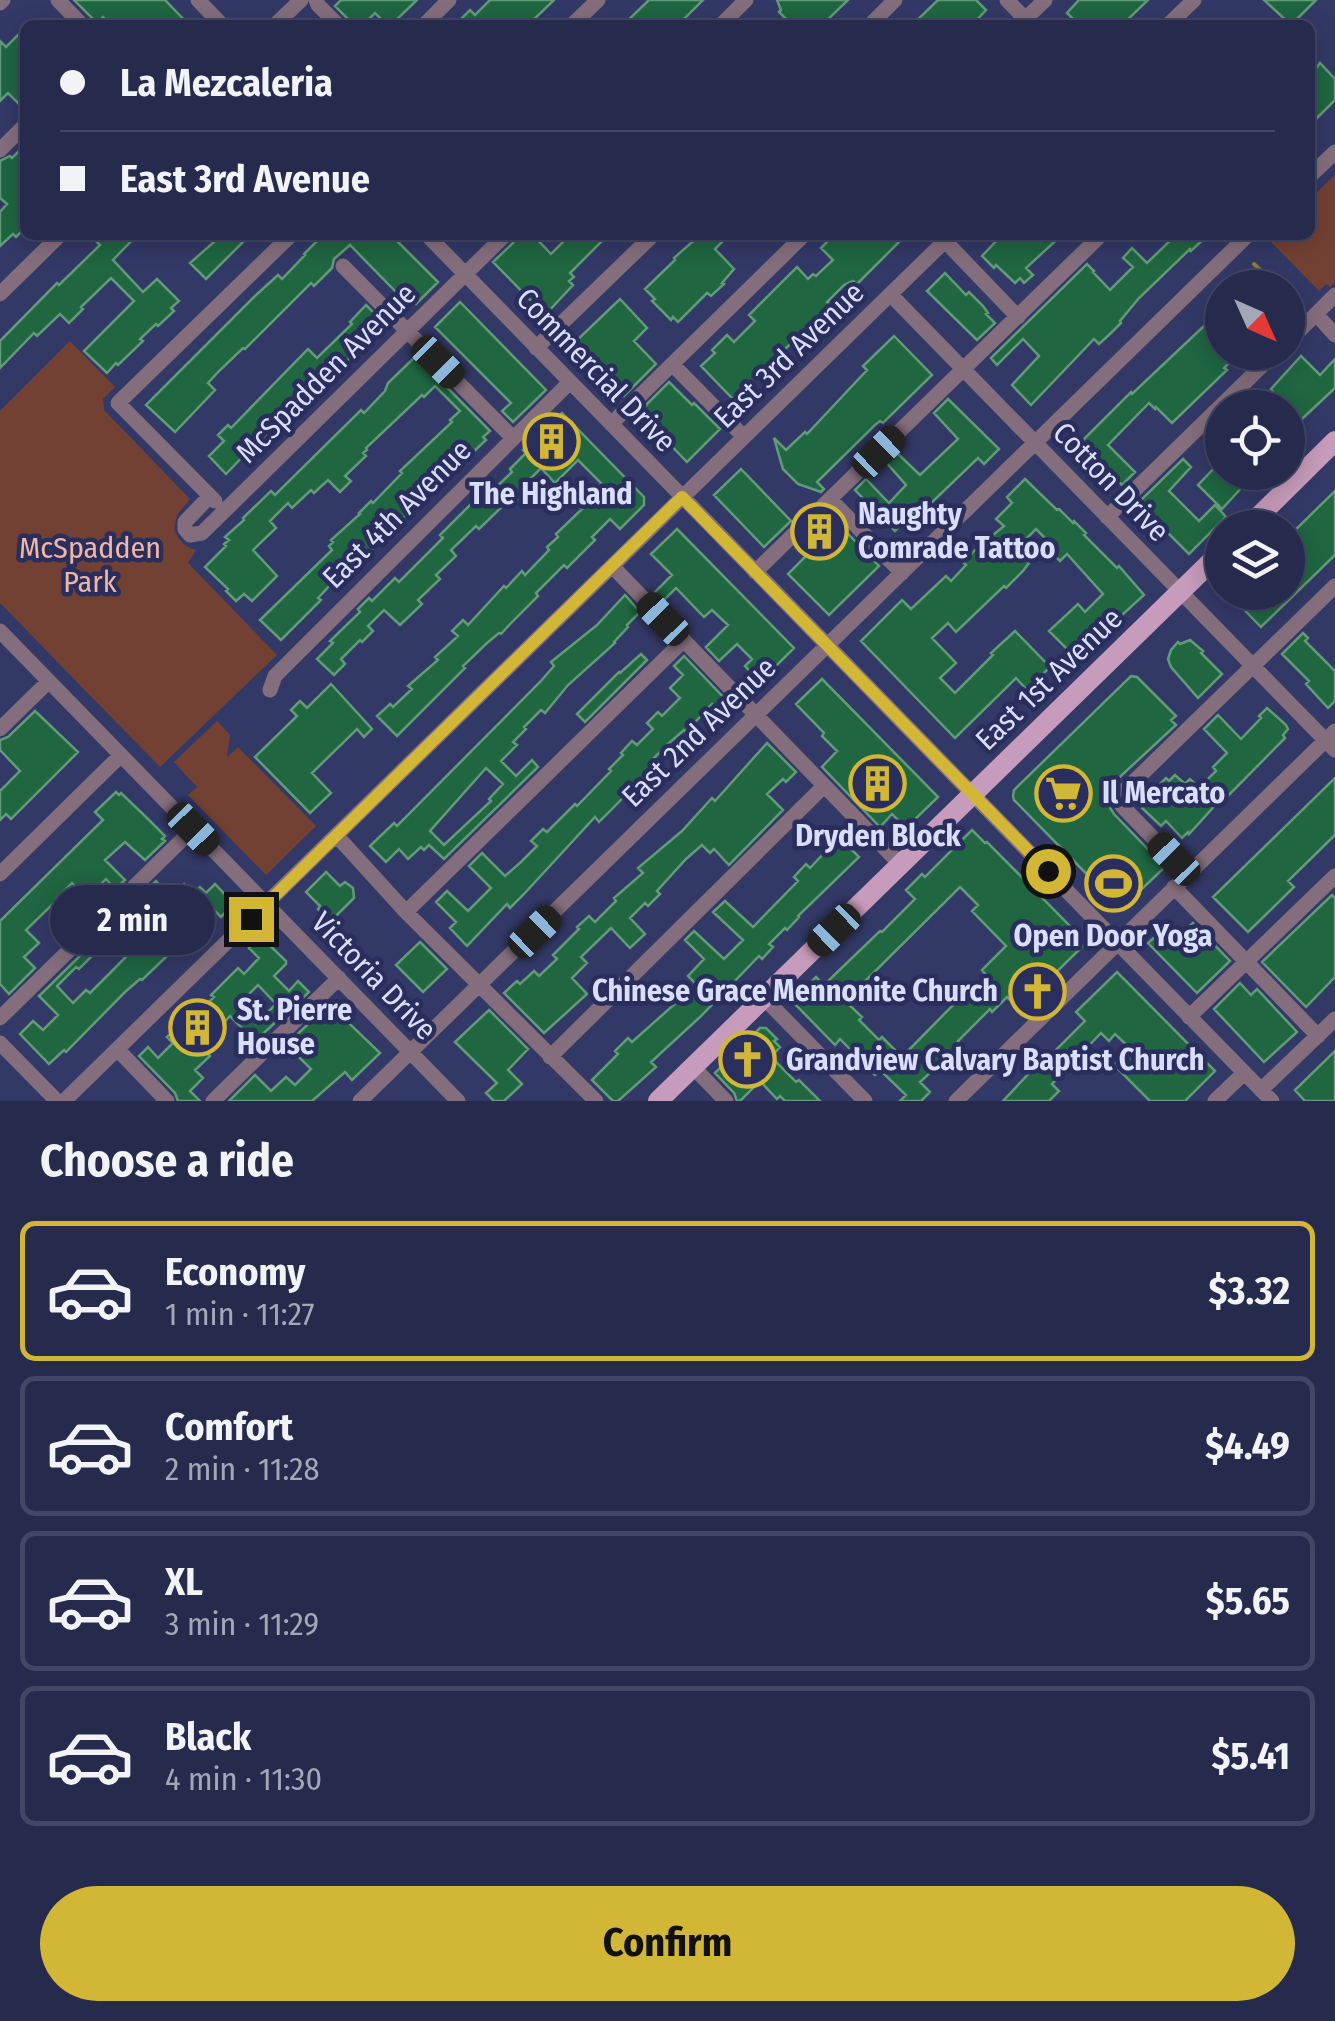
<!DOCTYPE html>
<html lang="en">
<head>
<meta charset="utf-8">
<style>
	body { margin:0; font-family:"Fira Sans Condensed",sans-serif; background:#2e3354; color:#f1f3f6; height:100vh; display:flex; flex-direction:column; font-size:38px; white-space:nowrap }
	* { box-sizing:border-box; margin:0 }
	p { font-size:32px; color:#a4a7b6 }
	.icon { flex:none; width:55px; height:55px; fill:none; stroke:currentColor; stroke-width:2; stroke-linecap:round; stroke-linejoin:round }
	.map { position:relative; height:1101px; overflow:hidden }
	.panel { display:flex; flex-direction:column; background:#262b4d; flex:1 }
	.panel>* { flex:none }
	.top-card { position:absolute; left:20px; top:20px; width:1295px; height:220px; border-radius:15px; box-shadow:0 5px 25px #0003,0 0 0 2px #424765; display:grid; align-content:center; height:220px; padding:0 40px; background:#262b4d }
	.needle { width:65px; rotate:135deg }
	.buttons { position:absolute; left:1205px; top:270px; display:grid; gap:20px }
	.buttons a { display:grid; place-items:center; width:100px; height:100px; border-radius:50%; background:#262b4d; box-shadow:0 5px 25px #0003,0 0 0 2px #424765; font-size:50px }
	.end { position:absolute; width:45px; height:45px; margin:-22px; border:12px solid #d2b635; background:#111; box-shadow:0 0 0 5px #111 }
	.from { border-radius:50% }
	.bubble { position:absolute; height:70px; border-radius:35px; background:#262b4d; box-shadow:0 5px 25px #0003,0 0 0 2px #424765; font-size:32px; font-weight:700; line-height:70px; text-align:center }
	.car { position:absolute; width:30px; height:60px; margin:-30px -15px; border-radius:12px; box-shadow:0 0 8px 2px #0007; background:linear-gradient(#222 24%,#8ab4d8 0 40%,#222 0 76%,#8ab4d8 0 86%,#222 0) }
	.top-card b { display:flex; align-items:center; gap:35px; height:95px; font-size:38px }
	.top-card b+b { border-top:2px solid #424765 }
	.top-card i { width:25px; height:25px; background:#f1f3f6 }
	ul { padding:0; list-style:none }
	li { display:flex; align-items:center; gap:30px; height:140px; margin:0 20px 15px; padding:0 20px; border:5px solid #424765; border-radius:15px }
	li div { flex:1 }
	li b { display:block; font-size:38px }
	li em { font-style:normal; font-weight:700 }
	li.on { border-color:#d2b635 }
	li>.icon { width:90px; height:90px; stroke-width:1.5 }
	h2 { padding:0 40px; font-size:45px; line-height:120px }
	.action { display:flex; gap:20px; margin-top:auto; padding:20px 40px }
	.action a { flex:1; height:115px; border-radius:60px; background:#d2b635; color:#111; font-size:40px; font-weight:700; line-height:115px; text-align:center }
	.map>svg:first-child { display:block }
</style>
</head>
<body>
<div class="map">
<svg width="1335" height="1101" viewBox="0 0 1335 1101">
	<rect width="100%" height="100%" fill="#333967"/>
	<!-- green -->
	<path fill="#734133" d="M1335,175V282L1330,287L1326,284L1319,291L1269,240L1274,235H1310V199Z
		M70,341L115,387L103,399L104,410L190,499L177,515L174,529C178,539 184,547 196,550L188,563L277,655L160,767L0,603V411Z
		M217,721L230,735L227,757L238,747L316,826L266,875L188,795L197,787L174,762Z"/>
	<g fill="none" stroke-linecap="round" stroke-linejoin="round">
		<!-- stream -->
		<path stroke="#907f39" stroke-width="4" d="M1254,264L1279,288
			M1288,297L1301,311H1303"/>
	</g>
	<!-- building -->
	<path fill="#1f6641" stroke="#629b78" stroke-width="2.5" fill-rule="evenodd" d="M74,0H165L189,25H111L103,17L97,23Z
		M341,0H417L391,25H387L375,13L363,25H349L347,18L335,6Z
		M490,0H554L528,25H455L470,10L475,15Z
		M649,0H703L678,25H623Z
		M777,0H848L822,25H792L779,12L781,10Z
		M938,0H976L986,10L972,25H912Z
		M1079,0H1148L1122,25H1079L1067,13Z
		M1264,0H1316L1291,25Z
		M25,28V110L8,93L0,101V41L6,47Z
		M1310,60L1317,67L1320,63L1335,79V100L1310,125Z
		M25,145V228L16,237L13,234L0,246V212L7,204L0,198V161L10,156L12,158Z
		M102,235H137L113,260L143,292L157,279L179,301L171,308L174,311L158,326L156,324L140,339L143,341L118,365L116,363L107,373L84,351L134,301L111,278L81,307L83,309L69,323L60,314L37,336L34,333L0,368V341L57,283L59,285L100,245L96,241Z
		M222,235H250L206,279L190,263Z
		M308,235H391L438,282L416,304L402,290L398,294L350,245L334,259L332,268L314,286L311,283L245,349L243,348L219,371L208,383L215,390L175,432L146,405L255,296L278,275L282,279L305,255L304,254L316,242Z
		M516,235H533L551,254L570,235H608L570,273L574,277L569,281L573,285L545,315L493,262L513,243Z
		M700,235H729L715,249L734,269L722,283L724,284L711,296L707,293L678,322L673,317L671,320L652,301L655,299L645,289L675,260L674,258Z
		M834,235H906L857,284L853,281L844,285L827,302L831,305L733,399L701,366L715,353L712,350L727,335L734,342L755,321L749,315L797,267L808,279L813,274L816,276L833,260L821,248Z
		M1002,235H1062L1026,268L1033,275L1024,283L1020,278L1015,283L996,265L994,268L982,256Z
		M1176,235H1208L1191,251L1190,249L1139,298L1120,321L1121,323L1111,333L1099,344L1094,339L1031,405L1012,385L1039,356L1023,339L997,365L991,358L1087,264L1094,271L1093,272L1110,290L1133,267L1123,258L1132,248L1147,263Z
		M945,273L966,295L969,292L983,306L988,313L986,314L995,323L977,340L927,291Z
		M620,299L647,328L634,341L656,364L624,396L573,344Z
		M460,302L546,390L513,422L502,411L511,403L435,327Z
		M366,305L384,323L343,365L344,367L335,376L330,371L307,394L312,399L301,409L296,404L262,438L264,439L254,449L252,447L226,474L209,456L224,441L218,435L228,425L231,428L308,349L317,358L352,324L350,322Z
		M1222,309V356L1229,363L1224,368L1227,370L1172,423L1156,407L1155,409L1149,403L1108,445L1135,472L1122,485L1084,449L1086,447L1081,442L1131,392L1132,394Z
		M894,336L932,375L883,423L880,421L875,425L817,482L824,489L821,492L798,484L783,469L774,438L786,450L805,432L807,434L867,370L863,366Z
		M416,356L490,431L483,437L486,440L453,471L450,468L384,538L358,562L337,584L334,581L318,598L321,600L281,640L260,620L332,550L329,546L333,542L331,540L360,514L359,513L371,501L373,503L402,473L400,471L452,422L450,420L460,411L435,386L424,397L422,395L366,448L367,450L363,453L366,456L345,476L351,481L340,492L328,480L314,493L311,490L292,508L288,503L270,521L276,528L253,550L277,576L252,601L244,594L236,601L226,591L228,589L205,567L226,546L224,544L229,540L225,537L244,520L243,518L271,491L275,495L361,410L364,413L385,391L388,383Z
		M1301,356L1320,375L1335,359V388L1288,432V408H1257L1273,392L1271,389Z
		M669,382L692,405L694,403L720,429L687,462L639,412Z
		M948,399L999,449L984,464L978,458L927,507L925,505L917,514L914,511L895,531L855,490L866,479L889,503L906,485L885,461L895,451L920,475L958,439L934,413Z
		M562,413L644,497V505L620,529L610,519L592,537L595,540L567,568L564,565L536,593L538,596L511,623L501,634L499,633L487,643L463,666L465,668L397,736L377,716L390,704L393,707L412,689L408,686L438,660L435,657L458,636L452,631L463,620L468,625L504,586L506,588L522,571L525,575L549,550L547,547L558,537L556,534L582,509L578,506L601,483L578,460L555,483L541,468L524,485L529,490L518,500L513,496L479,529L476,526L451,550L456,556L436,575L440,579L418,600L422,604L400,625L384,610L368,626L373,631L362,642L360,640L341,659L345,664L334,675L317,659L333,643L330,641L360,612L358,609L369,598L372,601L395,578L399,582L443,538L440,535L487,488L491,492L512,472L510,469L526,453L523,450Z
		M1183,459L1191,467L1169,491L1199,521L1215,505L1226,517L1189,554L1140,505L1143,502L1141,500Z
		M1222,460V472H1256L1222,509L1198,485Z
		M741,469L791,521L764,547L714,495Z
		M1025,479L1057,510L1059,509L1073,523L1074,521L1086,533L1084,535L1117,568L1119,566L1144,595L1121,616L1117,611L1101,627L1097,622L1069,651L1049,631L1078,604L1085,612L1103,594L1067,554L1060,561L1047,548L1051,544L1036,529L1017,548L1029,563L1023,571L1006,588L1004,586L956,632L948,623L932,638L956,663L940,678L955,693L993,655L991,653L1015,631L1050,667L1027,690L1016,678L955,738L861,641L902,600L911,609L946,576L951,581L966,565L962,561L1004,526L996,519L1012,503L1007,497Z
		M1335,491V555L1261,627L1227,592H1288V537Z
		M830,515L879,566L829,615L788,574L808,554L799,545Z
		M677,529L794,648L760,682L745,666L752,659L737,644L719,661L706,647L728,625L712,610L704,617L676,588L662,602L654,593L672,575L651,554Z
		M625,595L640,612L627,625L628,627L614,642L615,643L568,685L545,713L541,710L524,727L526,729L513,742L517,745L501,761L516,776L532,760L538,767L444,859L429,845L424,850L421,847L408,859L399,849L386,862L370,846L394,823L397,826L540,682L554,666L551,662L597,625ZM486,768L503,784L489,799L491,801L444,845L430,831Z
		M1303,633L1308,638L1305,641L1335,671V701L1328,708L1306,684L1309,681L1282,654Z
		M1190,640L1203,651L1201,653L1222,674L1198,698L1171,667L1168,659L1171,650L1178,642L1180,644Z
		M641,654L647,660L585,722L577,714L619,672L620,673Z
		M684,656L726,700L716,709L712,704L686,732L684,730L668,744L652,760L656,764L611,810L599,822L595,817L524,894L510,908L507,904L467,946L450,928L456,922L436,902L447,891L468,911L491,888L469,866L482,853L505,876L521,862L537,846L531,841L543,829L547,832L575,804L577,806L611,771L609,769L623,755L621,753L632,741L637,745L653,729L647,723L658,712L662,716L680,698L670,688L683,675L674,666Z
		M1131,676L1137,677L1176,716L1171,720L1176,725L1110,786L1112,788L1110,796L1105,800L1114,814L1165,867L1125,905L1121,906L1117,905L1014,800L1013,796L1014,790Z
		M822,679L938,797L906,828L892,814L880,827L822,767L837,751L822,736L824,733L796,704Z
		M331,684L372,729L364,737L357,729L312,773L331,793L310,813L255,757L297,716L291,710L300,701L307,708Z
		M1267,708L1286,725L1288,729L1283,735L1285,738L1222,802L1220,800L1189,834L1188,832L1182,838L1166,821L1161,826L1142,808L1151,799L1148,796L1166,778L1169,781L1175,775L1185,784L1190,779L1199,788L1216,771L1213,767L1227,753L1204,729L1218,715L1241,739L1261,718L1259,716Z
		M35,711L78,752L11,819L6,814L0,820V791L20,771L0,750V740L8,737Z
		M767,743L796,772L786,782L783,779L767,794L783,810L729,865L714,849L710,853L702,845L686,859L657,891L660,894L648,906L645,903L630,918L645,934L630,948L611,928L581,957L587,963L572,978L587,994L544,1033L504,993L517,981L520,984L534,971L539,976L557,959L553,955L579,929L577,927L589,916L595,922L616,901L614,898L643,873L638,868L682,831L712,798L715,801Z
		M1335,778V835L1288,881L1294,887L1248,932L1213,897Z
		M116,792L119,795L121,793L147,818L165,836L162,839L165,841L145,860L125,842L105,860L125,880L115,889L106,879L90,895L85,891L82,894L72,883L56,899L57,900L26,930L39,943L24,957L35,968L9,994L0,984V921L103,820L95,812Z
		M972,830L985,843L987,842L1072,928L1069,932L1083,946L1040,988L1042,991L1021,1011L1007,997L992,1012L990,1009L958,1041L961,1044L920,1082L930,1092L921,1101H900L906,1095L880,1070L875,1075L840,1039L835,1045L792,1001L816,977L824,985L880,931L882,932L915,899L906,890L922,874L925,877ZM960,887L978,905L972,911L1006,946L982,970L986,975L960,1002L958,1000L902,1057L882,1037L879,1040L859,1020L862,1017L845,1001Z
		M839,837L859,857L798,916L799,917L787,930L785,928L769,944L773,947L762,959L759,956L700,1017L651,1062L656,1067L618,1101H613L592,1080L618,1054L615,1051L628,1038L632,1042L678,1001L680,1004L698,986L688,976L704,959L685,940L694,931L724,959L743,940L713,912L725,901L753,927L798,881L794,877L806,864L810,868Z
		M326,872L340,886L345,882L353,888L354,898L330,922L318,909L320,906L306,892Z
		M156,881L171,897L184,884L194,894L200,887L206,893L215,884L234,904L221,917L209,905L178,937L182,940L168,955L142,980L140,979L125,992L66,1052L64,1050L49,1064L20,1034L33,1021L43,1030L58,1015L39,996L88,948L94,954L79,969L76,967L57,986L73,1003L86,990L90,993L112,971L165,917L152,903L136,918L133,915L119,929L113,923Z
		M1332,895L1335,898V977L1306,1007L1262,962Z
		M1193,923L1230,961L1197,993L1148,943L1158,934L1167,944L1182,929L1184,931Z
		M261,937L286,961V964L274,976L289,991L298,981L309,992L255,1041L230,1016L214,1033L217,1035L203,1049L210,1056L195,1070L203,1078L190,1091L200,1101H178L175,1093L139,1056L148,1047L158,1058L173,1043L167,1037L194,1012L196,1015L214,997L211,995L238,968L244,974L259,958L249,948ZM258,985L276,1004L256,1024L241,1009L246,1004L243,1000Z
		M420,942L447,969L423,992L396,965Z
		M1117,972L1215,1071L1185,1101H1150L1114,1065L1131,1049L1115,1034L1109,1041L1101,1033L1052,1084L1059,1091L1049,1101H1003L1035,1067L1037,1069L1085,1021L1076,1012Z
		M1240,983L1251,995L1257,989L1297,1032L1264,1062L1214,1009Z
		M329,1004L380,1053L352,1080L345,1072L312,1101H229L255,1075L271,1091L286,1077L295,1085L311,1069L294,1052L289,1057L281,1050Z
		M489,1010L528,1049L508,1070L522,1084L504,1101H494L486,1093L497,1083L455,1042Z
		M760,1028H766L777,1039L774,1041L780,1047L771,1057L796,1082L799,1080L820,1101H785L780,1096L777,1099L760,1081L740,1101H737L734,1093L715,1073Z
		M1335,1051V1101H1305L1295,1090Z"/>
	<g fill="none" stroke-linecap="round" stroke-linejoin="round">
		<!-- minor -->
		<path stroke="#846e7d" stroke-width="15" d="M58,0L82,25
			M198,0L222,25
			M316,0L318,5L338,25
			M1007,0L1031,25
			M0,3L3,0
			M275,25L301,0
			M424,25L449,0
			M572,25L598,0
			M721,25L746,0
			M870,25L895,0
			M1019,25L1045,0
			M1168,25L1194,0
			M0,150L25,125
			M1310,176L1335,152
			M427,235L1272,1101
			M945,241L1018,317
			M343,266L513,438
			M0,294L60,235
			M891,295L1335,750
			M1316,314L1335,335
			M1288,342L1335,295
			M536,348L653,235
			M672,364L744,437
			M611,424L804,235
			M210,496L185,522V529L190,535L202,533L505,235
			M830,499L902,573
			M215,501L118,403L291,235
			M1107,517L1276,352
			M612,566L901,865
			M755,572L1101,235
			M0,631L458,1101
			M270,690L275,676L286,665L570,382
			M0,729L49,681
			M336,835L406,912L596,1101
			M0,874L121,755
			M1188,874L1122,806L1121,794L1335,586
			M1174,887L1318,1036
			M406,912L684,640
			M764,998L865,1101
			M1189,1017L1335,876
			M0,1018L193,829
			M0,1043L57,1101
			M118,1050L167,1101
			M550,1057L824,786
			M693,1067L726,1101
			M1261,1090L1335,1019
			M64,1101L951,235
			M213,1101L339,978
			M360,1101L1248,235
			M956,1101L1335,731
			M1215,1101L1244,1073"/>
		<!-- major -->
		<path stroke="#c79bbb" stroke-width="20" d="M1247,528L1335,441
			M658,1101L1222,551"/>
	</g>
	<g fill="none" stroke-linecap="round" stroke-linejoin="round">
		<!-- route -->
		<path stroke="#d2b635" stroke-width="12" d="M251,919L682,497L1048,871"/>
	</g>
	<!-- icons -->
	<defs>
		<symbol id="building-ring" viewBox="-11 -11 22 22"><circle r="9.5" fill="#292e5c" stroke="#d2b635" stroke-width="1.5"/><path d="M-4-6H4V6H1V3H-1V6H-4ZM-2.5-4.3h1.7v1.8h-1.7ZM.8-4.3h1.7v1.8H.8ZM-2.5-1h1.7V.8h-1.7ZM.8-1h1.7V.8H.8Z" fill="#d2b635"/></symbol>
		<symbol id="supermarket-ring" viewBox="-11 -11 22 22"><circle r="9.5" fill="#292e5c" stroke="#d2b635" stroke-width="1.5"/><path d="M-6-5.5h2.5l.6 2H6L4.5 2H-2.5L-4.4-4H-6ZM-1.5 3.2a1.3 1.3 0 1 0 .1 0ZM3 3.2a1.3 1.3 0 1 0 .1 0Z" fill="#d2b635"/></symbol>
		<symbol id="stadium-ring" viewBox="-11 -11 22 22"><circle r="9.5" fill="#292e5c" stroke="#d2b635" stroke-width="1.5"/><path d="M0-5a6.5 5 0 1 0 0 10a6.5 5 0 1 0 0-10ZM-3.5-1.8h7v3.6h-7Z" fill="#d2b635"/></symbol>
		<symbol id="church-ring" viewBox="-11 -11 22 22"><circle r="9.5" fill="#292e5c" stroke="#d2b635" stroke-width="1.5"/><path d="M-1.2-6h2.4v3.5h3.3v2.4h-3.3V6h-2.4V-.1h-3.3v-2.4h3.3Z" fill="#d2b635"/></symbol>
	</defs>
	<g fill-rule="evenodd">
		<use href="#building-ring" x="520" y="410" width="63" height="63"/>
		<use href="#building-ring" x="788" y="500" width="63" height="63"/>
		<use href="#building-ring" x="846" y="752" width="63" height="63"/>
		<use href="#supermarket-ring" x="1032" y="762" width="63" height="63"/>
		<use href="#stadium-ring" x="1082" y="852" width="63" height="63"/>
		<use href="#church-ring" x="1006" y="960" width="63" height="63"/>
		<use href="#building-ring" x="166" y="996" width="63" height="63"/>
		<use href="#church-ring" x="716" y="1028" width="63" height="63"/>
	</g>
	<g text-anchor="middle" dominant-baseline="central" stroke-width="9" stroke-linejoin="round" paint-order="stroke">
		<!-- street labels -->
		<g font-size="30" fill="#d8defb" stroke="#292e5c">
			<text transform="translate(789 355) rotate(-44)">East 3rd Avenue</text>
			<text transform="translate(596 370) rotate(46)">Commercial Drive</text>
			<text transform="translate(326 373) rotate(-45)">McSpadden Avenue</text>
			<text transform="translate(1111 482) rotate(46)">Cotton Drive</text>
			<text transform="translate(397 514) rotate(-45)">East 4th Avenue</text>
			<text transform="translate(1049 679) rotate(-44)">East 1st Avenue</text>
			<text transform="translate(699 732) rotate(-44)">East 2nd Avenue</text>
			<text transform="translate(374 976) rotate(46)">Victoria Drive</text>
		</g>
		<!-- poi labels -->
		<g font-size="30" font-weight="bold" fill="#d8defb" stroke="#292e5c" text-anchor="start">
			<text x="551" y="494" text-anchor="middle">The Highland</text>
			<text x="858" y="514">Naughty<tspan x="858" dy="34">Comrade Tattoo</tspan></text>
			<text x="1102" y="793">Il Mercato</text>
			<text x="878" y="836" text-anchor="middle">Dryden Block</text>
			<text x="1113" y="936" text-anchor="middle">Open Door Yoga</text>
			<text x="998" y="991" text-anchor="end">Chinese Grace Mennonite Church</text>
			<text x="237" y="1010">St. Pierre<tspan x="237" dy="34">House</tspan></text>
			<text x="786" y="1060">Grandview Calvary Baptist Church</text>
		</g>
		<!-- park labels -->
		<g font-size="30" fill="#f2b6a5" stroke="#292e5c">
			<text x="90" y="548">McSpadden<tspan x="90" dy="34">Park</tspan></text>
		</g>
	</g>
</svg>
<div class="buttons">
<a><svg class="needle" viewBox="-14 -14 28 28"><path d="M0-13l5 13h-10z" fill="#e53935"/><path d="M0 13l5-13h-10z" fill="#a4a7b6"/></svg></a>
<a><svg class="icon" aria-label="locate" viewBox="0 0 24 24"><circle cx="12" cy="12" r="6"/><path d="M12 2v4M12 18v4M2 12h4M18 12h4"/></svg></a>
<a><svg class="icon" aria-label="layers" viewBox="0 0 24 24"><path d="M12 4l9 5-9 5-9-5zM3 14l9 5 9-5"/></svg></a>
</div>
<i class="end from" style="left:1048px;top:871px"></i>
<i class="end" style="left:251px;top:919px"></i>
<div class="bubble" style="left:50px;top:885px;width:165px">2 min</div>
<i class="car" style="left:438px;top:362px;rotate:135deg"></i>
<i class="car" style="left:879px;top:452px;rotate:46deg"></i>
<i class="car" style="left:663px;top:619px;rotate:316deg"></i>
<i class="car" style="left:193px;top:829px;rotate:136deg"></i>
<i class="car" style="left:1174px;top:859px;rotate:316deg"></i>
<i class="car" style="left:834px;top:930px;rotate:226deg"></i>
<i class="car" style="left:535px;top:932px;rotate:46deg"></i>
<div class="top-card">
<b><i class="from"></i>La Mezcaleria</b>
<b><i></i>East 3rd Avenue</b>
</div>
</div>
<section class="panel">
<h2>Choose a ride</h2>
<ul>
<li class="on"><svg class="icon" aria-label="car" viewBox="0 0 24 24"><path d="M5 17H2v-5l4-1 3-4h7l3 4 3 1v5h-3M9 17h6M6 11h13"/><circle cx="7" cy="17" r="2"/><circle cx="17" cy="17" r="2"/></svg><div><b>Economy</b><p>1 min · 11:27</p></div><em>$3.32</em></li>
<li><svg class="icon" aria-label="car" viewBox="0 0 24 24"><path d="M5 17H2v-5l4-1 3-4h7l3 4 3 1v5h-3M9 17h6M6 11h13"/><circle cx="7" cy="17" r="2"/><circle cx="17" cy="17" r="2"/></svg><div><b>Comfort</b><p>2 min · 11:28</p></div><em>$4.49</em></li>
<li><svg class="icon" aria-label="car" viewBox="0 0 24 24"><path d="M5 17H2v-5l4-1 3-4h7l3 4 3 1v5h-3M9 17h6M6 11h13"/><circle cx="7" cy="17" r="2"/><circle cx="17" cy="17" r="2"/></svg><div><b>XL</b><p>3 min · 11:29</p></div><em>$5.65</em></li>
<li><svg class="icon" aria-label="car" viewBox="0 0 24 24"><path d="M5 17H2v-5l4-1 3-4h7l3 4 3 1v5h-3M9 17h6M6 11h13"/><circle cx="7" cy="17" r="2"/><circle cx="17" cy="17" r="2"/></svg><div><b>Black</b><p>4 min · 11:30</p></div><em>$5.41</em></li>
</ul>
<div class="action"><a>Confirm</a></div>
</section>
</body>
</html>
